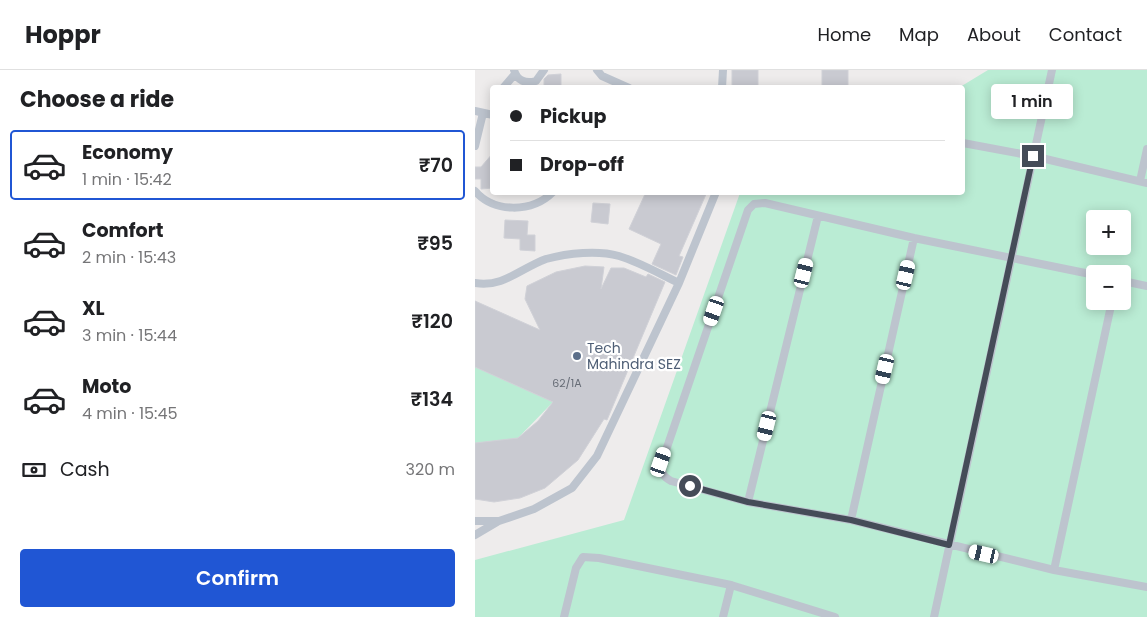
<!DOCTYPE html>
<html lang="en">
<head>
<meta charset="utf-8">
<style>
	body { margin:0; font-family:Poppins,sans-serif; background:#f2f2f2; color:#202124; height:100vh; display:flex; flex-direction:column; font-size:19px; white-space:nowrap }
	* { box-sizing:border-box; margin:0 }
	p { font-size:16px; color:#757577 }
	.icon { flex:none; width:28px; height:28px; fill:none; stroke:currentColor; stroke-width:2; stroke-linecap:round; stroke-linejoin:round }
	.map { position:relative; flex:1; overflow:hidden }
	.panel { display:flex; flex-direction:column; background:#fff; width:475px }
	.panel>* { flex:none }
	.banner { position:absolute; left:15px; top:15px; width:475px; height:110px; border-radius:5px; box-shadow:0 2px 12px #0003; display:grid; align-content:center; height:110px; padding:0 20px; background:#fff }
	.fabs { position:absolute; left:611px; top:140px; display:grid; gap:10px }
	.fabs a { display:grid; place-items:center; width:45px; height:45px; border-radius:5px; background:#fff; box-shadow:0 2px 12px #0003; font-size:25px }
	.end { position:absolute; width:22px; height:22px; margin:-11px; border:6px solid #454c58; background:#fff; box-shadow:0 0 0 2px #fff }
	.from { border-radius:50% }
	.bubble { position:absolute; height:35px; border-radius:5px; background:#fff; box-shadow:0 2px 12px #0003; font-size:16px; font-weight:600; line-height:35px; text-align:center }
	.car { position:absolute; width:15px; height:30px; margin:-15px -8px; border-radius:6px; box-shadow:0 0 4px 1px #0007; background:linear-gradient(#fff 24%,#345 0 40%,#fff 0 76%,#345 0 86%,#fff 0) }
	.banner b { display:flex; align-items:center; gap:18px; height:48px; font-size:19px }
	.banner b+b { border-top:1px solid #e0e0e0 }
	.banner i { width:12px; height:12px; background:#202124 }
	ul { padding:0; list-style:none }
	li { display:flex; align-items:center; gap:15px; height:70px; margin:0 10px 8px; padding:0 10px; border:2px solid transparent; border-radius:5px }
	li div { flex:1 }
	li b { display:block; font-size:19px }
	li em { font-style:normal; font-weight:600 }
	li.current { border-color:#2056d4 }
	li>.icon { width:45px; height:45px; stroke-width:1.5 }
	h2 { padding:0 20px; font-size:22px; line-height:60px }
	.pay { display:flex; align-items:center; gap:12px; height:55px; padding:0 20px; font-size:19px }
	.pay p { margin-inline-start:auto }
	.button { display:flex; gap:10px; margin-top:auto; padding:10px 20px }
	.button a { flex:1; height:58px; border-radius:5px; background:#2056d4; color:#fff; font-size:20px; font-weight:600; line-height:58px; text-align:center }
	header { display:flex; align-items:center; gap:30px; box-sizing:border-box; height:70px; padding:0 25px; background:#fff; border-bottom:1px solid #e0e0e0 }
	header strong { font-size:24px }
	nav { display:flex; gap:28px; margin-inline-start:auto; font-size:18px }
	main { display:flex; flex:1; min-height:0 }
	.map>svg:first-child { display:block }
</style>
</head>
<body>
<header>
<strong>Hoppr</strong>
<nav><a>Home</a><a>Map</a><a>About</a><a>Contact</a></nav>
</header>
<main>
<section class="panel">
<h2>Choose a ride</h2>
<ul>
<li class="current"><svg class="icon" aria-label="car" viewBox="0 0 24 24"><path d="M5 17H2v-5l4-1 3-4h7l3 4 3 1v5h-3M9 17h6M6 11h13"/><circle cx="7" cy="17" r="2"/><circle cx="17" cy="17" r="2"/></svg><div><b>Economy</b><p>1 min · 15:42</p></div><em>₹70</em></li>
<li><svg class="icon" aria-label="car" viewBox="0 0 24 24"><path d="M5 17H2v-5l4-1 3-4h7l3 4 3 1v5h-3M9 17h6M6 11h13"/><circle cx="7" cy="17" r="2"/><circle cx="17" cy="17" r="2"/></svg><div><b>Comfort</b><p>2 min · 15:43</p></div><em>₹95</em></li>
<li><svg class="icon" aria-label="car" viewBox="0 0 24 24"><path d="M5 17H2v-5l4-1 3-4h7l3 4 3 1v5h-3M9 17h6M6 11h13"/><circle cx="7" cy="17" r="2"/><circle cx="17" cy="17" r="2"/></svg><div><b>XL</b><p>3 min · 15:44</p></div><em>₹120</em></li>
<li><svg class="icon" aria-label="car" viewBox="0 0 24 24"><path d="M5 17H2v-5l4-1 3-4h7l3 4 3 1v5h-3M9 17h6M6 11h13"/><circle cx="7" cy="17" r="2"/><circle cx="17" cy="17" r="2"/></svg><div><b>Moto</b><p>4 min · 15:45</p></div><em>₹134</em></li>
</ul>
<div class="pay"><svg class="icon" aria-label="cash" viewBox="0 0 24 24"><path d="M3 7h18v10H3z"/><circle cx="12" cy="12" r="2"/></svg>Cash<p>320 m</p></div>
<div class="button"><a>Confirm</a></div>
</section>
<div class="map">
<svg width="672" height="547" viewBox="0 0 672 547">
	<rect width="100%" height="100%" fill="#eeecec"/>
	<!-- green -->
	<path fill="#baecd4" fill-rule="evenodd" d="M513,0H672V547H0V490L149,450L265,123L488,122V18L485,17ZM620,149H648V176H620ZM620,204H648V231H620Z
		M0,297L78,332L43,368L16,373H0Z"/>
	<!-- building -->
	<path fill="#c9cad1" stroke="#d0d1d7" d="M257,0H283V18H257Z
		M347,0H373V18H347Z
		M86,4V16H69V9L73,5Z
		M18,83V118L6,119V109H0V97H6Z
		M171,122H232L204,186L208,187L201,205L177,194L186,174L154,159Z
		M118,133L135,134L133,154L116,152Z
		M30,150L53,151L52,165H60V181L45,180V169L29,168Z
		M110,196L129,197L126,219L136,198H149L171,207L173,204L190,212L132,350L129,349L103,390L70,418L45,428L19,432L0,429V373L43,368L63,351L78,332L0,297V231L65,260L50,229L52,216L81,202Z"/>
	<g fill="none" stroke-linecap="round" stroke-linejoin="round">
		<!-- lane -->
		<path stroke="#bdc4ce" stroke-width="8" d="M39,0C42,11 51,14 61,11L69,0
			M122,0L127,6L154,18
			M28,18L40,4
			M247,18L248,0
			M0,41L18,45
			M488,73L558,86L672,113
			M0,76L8,43
			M665,111L672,79
			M0,121C19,143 57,143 78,122
			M620,205L439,168L290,133L279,134L273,140L187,392C186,402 187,406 196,411L273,432L376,450L579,500L672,517
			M648,211L672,216
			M0,213C28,218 46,198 71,189C93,183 123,180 144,186C164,192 185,204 204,213
			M273,432L343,146
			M376,450L439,168
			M0,451H24L59,439L97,418L122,386L204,213L241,122
			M0,465L22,452
			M579,500L637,231
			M89,547L101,498L108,487L124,488L256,515L360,547
			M248,547L256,515
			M459,547L577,0"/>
	</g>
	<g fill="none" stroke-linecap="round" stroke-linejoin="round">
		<!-- route -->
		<path stroke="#454c58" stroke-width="6" d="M215,416L273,432L376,450L474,475L558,86"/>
	</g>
	<!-- markers -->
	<circle fill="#5c6f8a" stroke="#fff" stroke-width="2" cx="102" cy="286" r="5"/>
	<g text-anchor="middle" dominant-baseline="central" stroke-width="4.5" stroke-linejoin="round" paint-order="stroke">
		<!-- number labels -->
		<g font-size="11" fill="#666c76">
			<text x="92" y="313">62/1A</text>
		</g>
		<!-- service labels -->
		<g font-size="14" fill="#4e5e75" stroke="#fff" text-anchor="start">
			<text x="112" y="278">Tech<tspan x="112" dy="16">Mahindra SEZ</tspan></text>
		</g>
	</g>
</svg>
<div class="fabs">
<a>+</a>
<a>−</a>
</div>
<i class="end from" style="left:215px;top:416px"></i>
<i class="end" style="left:558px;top:86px"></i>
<div class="bubble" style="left:516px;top:14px;width:82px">1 min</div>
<i class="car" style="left:329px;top:203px;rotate:14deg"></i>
<i class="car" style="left:431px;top:205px;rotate:13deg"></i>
<i class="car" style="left:239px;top:241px;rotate:199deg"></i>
<i class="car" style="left:410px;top:299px;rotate:193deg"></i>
<i class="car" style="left:292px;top:356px;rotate:194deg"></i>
<i class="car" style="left:186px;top:392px;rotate:19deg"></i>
<i class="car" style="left:509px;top:484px;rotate:283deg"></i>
<div class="banner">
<b><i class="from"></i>Pickup</b>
<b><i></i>Drop-off</b>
</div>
</div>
</main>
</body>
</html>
